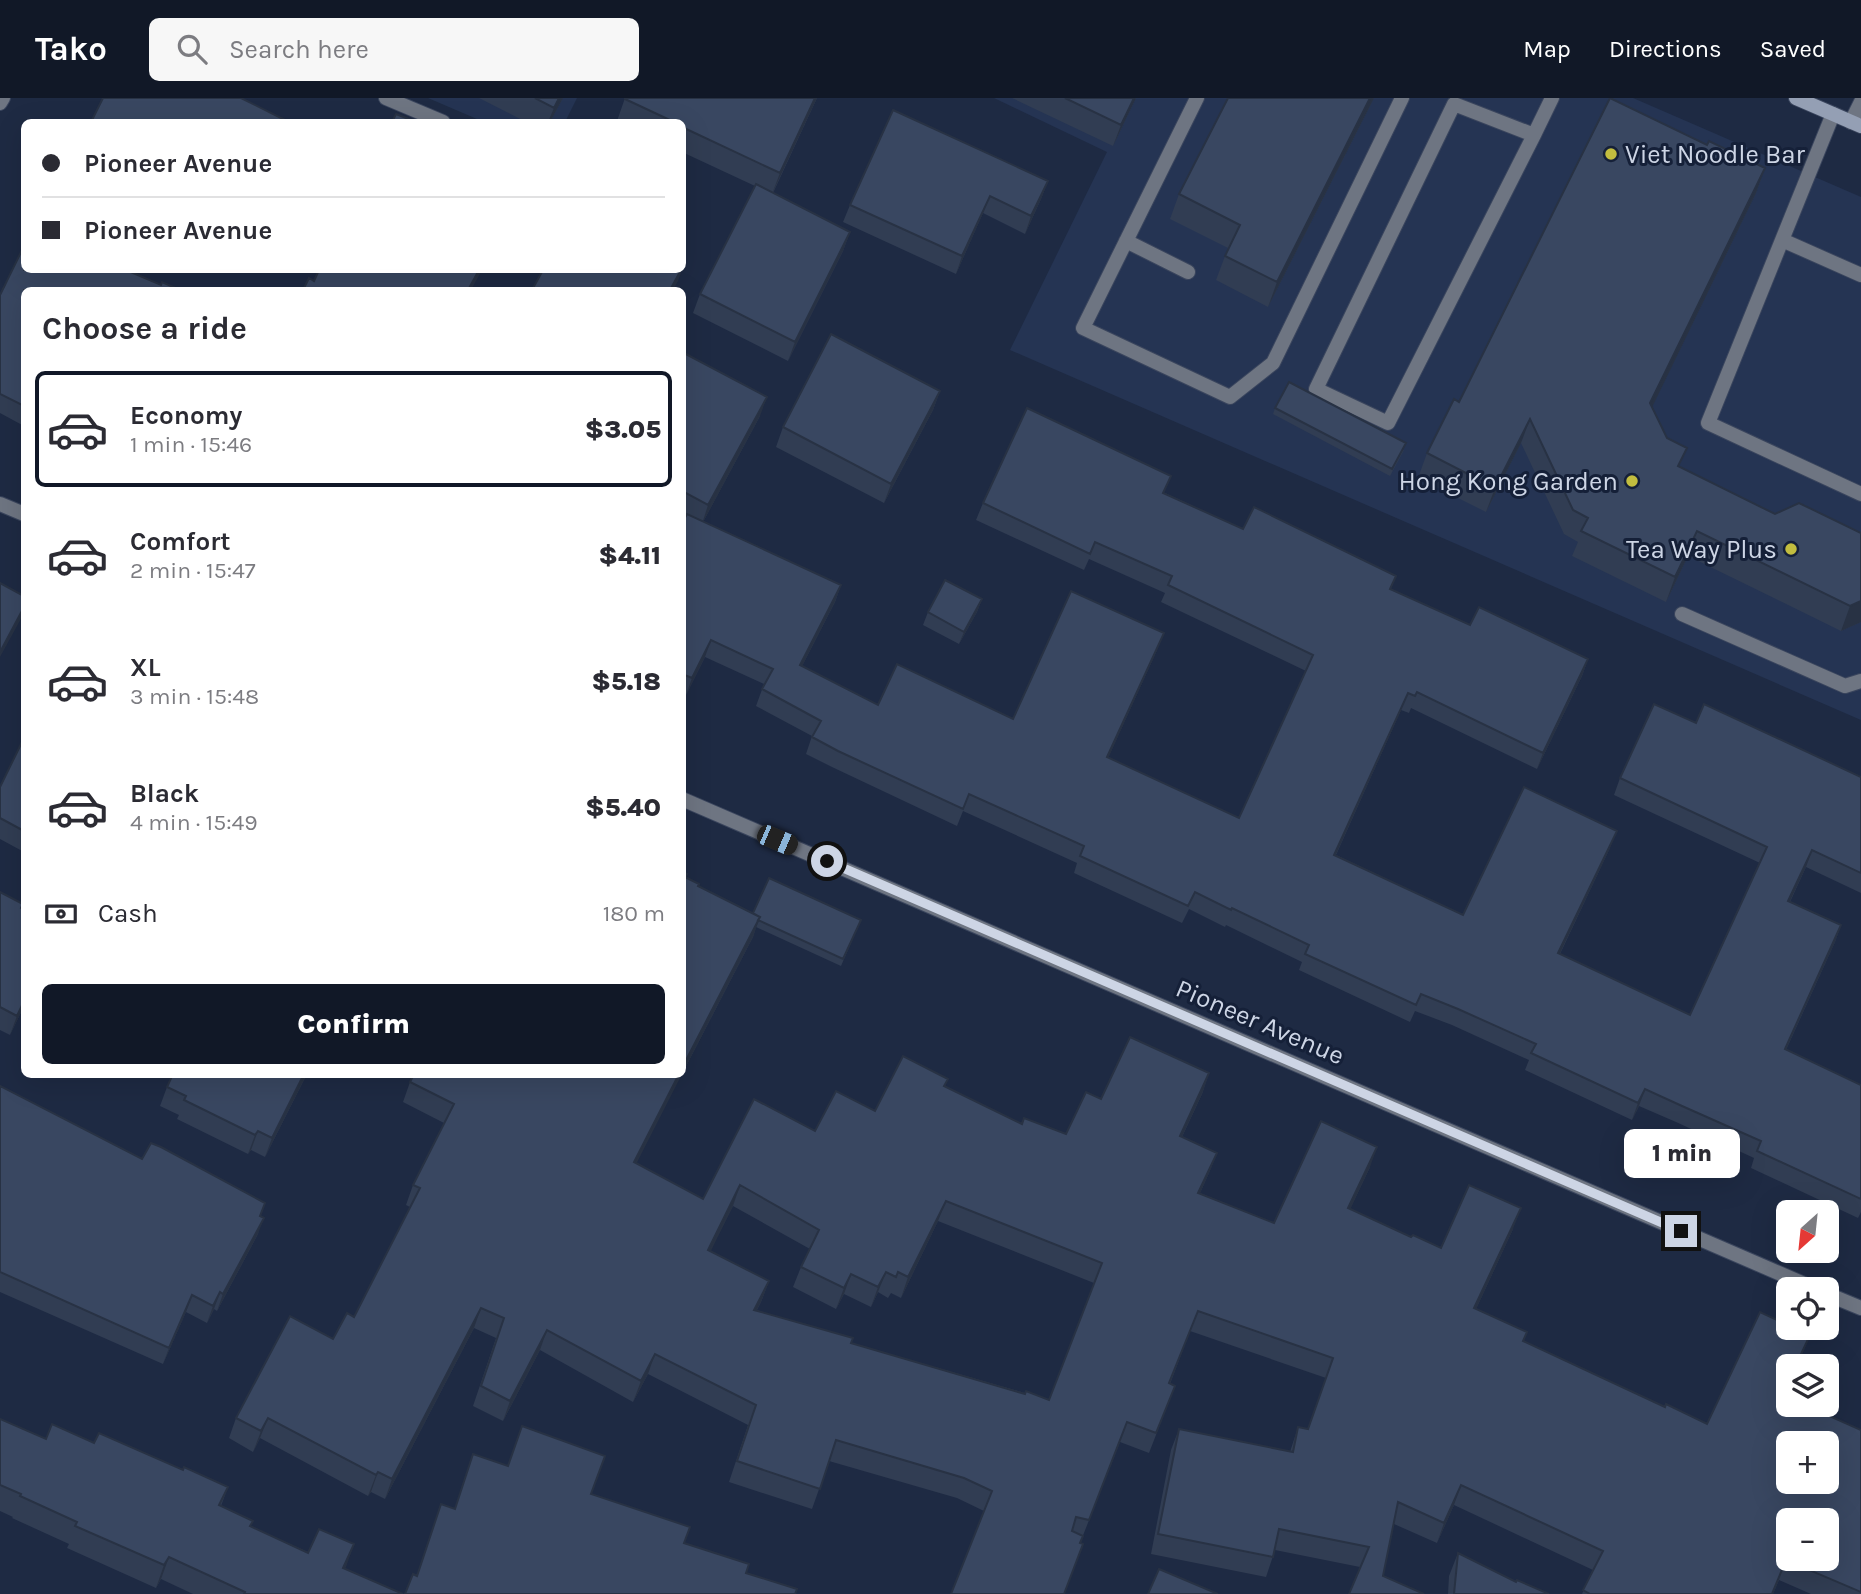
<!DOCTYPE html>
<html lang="en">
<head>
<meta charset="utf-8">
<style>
	body { margin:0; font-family:Karla,sans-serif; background:#f7f7f7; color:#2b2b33; height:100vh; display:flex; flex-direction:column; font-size:26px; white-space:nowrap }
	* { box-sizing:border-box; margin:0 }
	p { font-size:23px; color:#7c7c81 }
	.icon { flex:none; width:38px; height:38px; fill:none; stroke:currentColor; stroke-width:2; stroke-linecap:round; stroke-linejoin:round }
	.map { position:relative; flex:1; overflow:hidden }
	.sheet { position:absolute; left:21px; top:189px; width:665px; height:791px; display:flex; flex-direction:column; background:#fff; border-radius:10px; box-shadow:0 7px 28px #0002 }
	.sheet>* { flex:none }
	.top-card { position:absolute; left:21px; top:21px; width:665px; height:154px; border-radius:10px; box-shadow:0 7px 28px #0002; display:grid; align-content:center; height:154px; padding:0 21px; background:#fff }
	.needle { width:46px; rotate:207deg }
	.tools { position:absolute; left:1776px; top:1102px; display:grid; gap:14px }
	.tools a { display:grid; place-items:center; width:63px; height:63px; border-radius:10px; background:#fff; box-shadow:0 7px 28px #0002; font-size:35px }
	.end { position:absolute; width:32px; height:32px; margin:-16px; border:9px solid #cdd5e5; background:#111; box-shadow:0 0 0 4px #111 }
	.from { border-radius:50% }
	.bubble { position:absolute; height:49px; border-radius:10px; background:#fff; box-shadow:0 7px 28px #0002; font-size:23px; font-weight:800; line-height:49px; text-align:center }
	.car { position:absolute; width:21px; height:42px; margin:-21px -10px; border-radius:9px; box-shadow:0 0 5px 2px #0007; background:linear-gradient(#222 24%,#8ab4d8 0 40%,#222 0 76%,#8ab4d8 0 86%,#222 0) }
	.top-card b { display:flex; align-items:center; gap:24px; height:66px; font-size:26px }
	.top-card b+b { border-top:2px solid #e1e1e2 }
	.top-card i { width:18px; height:18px; background:#2b2b33 }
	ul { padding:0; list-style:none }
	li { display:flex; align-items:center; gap:21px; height:116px; margin:0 14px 10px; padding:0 7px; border:4px solid transparent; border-radius:10px }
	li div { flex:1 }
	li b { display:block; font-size:26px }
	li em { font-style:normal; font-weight:800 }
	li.active { border-color:#111827 }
	li>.icon { width:63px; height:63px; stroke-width:1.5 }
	h2 { padding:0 21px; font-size:32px; line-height:84px }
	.pay { display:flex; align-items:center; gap:18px; height:77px; padding:0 21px; font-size:26px }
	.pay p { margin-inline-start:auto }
	.action { display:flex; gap:14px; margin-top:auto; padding:14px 21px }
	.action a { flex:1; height:80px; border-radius:10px; background:#111827; color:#fff; font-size:28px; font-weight:800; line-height:80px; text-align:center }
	header { display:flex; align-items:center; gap:42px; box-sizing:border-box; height:98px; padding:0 35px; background:#111827; color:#fff }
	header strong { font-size:33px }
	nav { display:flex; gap:38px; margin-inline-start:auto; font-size:24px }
	.search { width:490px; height:63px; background:#f7f7f7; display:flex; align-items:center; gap:18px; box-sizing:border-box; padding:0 24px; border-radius:10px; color:#7c7c81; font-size:26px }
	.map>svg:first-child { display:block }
</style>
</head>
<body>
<header>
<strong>Tako</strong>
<div class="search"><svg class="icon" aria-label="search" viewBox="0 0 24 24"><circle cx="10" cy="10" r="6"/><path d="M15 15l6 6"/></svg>Search here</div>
<nav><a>Map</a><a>Directions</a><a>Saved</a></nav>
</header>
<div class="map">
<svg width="1861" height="1496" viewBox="0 0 1861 1496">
	<rect width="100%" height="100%" fill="#1e2a43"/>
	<!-- built -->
	<path fill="#253453" d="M428,0H577L565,24H484Z
		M994,0H1633L1861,99V622L1010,252L1107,54Z"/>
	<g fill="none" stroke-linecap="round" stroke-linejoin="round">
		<defs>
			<path id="service" d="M386,0L443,24
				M1197,0L1083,230L1230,299L1273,265L1402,0
				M1833,16L1708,325L1861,396
				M1851,24L1861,4
				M1534,37L1454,6L1316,291L1388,325L1534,37L1552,0
				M1782,142L1861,177
				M1126,143L1188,174
				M1682,516L1845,588L1861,583"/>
			<path id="minor" d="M0,5L3,0
				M0,406L24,416
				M682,701L1818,1192
				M1827,1196L1861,1210"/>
			<path id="secondary" d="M1796,0L1861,28"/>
		</defs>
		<!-- service casing -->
		<use href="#service" stroke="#3a455d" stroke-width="16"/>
		<!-- minor casing -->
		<use href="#minor" stroke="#3a455d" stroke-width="16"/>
		<!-- secondary casing -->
		<use href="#secondary" stroke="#3a455d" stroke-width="16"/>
		<!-- service -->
		<use href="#service" stroke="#6e7582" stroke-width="14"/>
		<!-- minor -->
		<use href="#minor" stroke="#6e7582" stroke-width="14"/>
		<!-- secondary -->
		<use href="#secondary" stroke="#949fb4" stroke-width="14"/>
	</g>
	<!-- wall -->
	<path fill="#313d53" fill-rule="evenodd" d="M479,0H563L550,24H526Z
		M625,0H817L773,95L850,134L843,153L788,263L693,215L700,196L755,88L682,54V24H621L617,23Z
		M1012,0H1136L1113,48Z
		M1228,0H1374L1268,209L1216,182L1228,150L1170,121L1179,96Z
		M1707,47L1765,70L1756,95L1652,309L1680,369L1775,416L1861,435V524L1841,533L1688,458L1666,504L1572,458L1578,444L1564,436L1521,345L1486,414L1418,380L1427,355L1459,304Z
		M1048,83L1041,101L1025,136L983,115L956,176L843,124L850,107Z
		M24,148V172H126L161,187L162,184L180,192H24V328L0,315V197Z
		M682,254L760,318L703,424L841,487L835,504L802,568L878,607L1013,621L1157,552L1108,660L1239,720L1306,573L1161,504L1165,495L1089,461L1084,472L976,422L983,405L1165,395L1243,431L1391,491L1470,527L1588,561L1582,578L1537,671L1411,610L1409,615L1401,612L1336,757L1463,817L1610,750L1560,856L1690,917L1760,765L1614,697L1620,680L1696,625L1861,679V795L1806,769L1790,804L1841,827L1835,844L1786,952L1861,987V1114L1858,1120L1751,1070L1754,1060L1676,1024L1639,1008L1632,1022L1525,972L1529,962L1452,927L1415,913L1410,924L1299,872L1302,864L1226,827L1225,829L1189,811L1182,825L1074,775L1077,765L963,713L957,728L832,669L806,656L812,638L756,608L764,586L705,559L686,597L682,595V426L686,417L682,416Z
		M940,293L933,312L884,405L776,349L783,329Z
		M1275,310L1404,352L1390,378L1273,316Z
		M982,501L977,514L959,546L923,527L928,514Z
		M24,640V754L0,741V689Z
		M682,773L686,780L698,788L753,815L861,822L841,868L756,829L753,839L682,976Z
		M0,794L24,812V908L10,937L0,932Z
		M1209,975L1202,996L1182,1039L1217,1055L1209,1075L1200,1095L1274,1125L1370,1069L1350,1111L1411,1139L1441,1150L1513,1131L1476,1211L1524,1243L1665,1309L1707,1326L1802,1258L1797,1269H1788V1286L1783,1298L1861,1332V1496H1811L1779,1482L1773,1496H1582L1593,1472L1454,1407L1437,1445L1394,1426L1360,1469L1275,1452L1266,1479L1151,1456L1171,1352L1179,1331L1290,1354L1298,1329L1308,1331L1326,1280L1190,1233L1170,1286L1175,1288L1149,1355L1120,1344L1080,1445L1083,1446L1064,1496H951L984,1413L957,1400L829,1363L812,1411L729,1384L748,1327L648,1276L633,1304L540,1252L503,1323L473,1308L496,1240L474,1230L385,1401L371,1394L368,1398L260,1340L253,1354L229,1340L236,1320L333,1241L354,1219L410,1109L406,1107L413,1087L444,1025L403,1004L410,984L637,1065L703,1101L815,1033L875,1013L948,981L945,988L1022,1026L1066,1036L1101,1001ZM733,1108L810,1151L801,1169L793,1189L836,1211L844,1196L871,1209L878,1194L888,1200L891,1195L901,1200L938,1123L1094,1185L1049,1302L851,1245L757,1212L761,1204L769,1183L710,1153Z
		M307,976L265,1059L251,1052L248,1056L177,1021L179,1017L160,1008L167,989Z
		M0,988L142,1061L261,1118L258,1136L217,1213L214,1211L207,1225L186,1214L163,1266L0,1194Z
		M0,1321L46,1341L94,1345L183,1372L228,1389L221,1408L251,1429L403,1496H193L161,1481L156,1490L67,1450L69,1446L12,1420L13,1419L0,1413Z
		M1458,1455L1516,1484L1549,1496H1448L1449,1478Z"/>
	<!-- shaded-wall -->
	<path fill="#283244" d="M559,0H563L550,24H548L554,10Z
		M815,0H817L772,96L780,75Z
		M1134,0H1136L1113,48L1121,27Z
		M1370,0H1374L1268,209L1277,184Z
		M1765,70L1756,95L1642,330L1650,305Z
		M1048,83L1041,101L1025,136L1031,118Z
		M990,98L983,115L956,176L962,158Z
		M850,134L843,153L788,263L795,244Z
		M479,172H482L471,192H468Z
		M681,172H682L678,183L673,192H670Z
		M940,293L933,312L884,405L891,386Z
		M767,299L760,318L702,426L708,407Z
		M1530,321L1521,345L1486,414L1495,390Z
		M1697,433L1688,458L1666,504L1675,479Z
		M841,487L835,504L794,584L800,567Z
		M982,501L977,514L959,546L964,534Z
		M1861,503V524L1841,533L1850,508Z
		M24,509L23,517L0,559V554Z
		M1164,535L1157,552L1101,676L1107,659Z
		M711,542L705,559L686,597L692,580Z
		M1588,561L1582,578L1537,671L1543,655Z
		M1408,595L1401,612L1328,774L1334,757Z
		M1617,733L1610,750L1552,872L1558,855Z
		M1812,752L1806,769L1782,820L1788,803Z
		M760,819L753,839L682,976V970Z
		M1841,827L1835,844L1778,968L1785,951Z
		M24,903V908L10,937L17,918Z
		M1209,975L1202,996L1173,1058L1180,1038Z
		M304,976H307L265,1059L272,1040Z
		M679,976H682L627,1084L634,1064Z
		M1645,991L1639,1008L1632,1022L1638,1005Z
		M258,1033L251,1052L248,1056L255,1037Z
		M1377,1049L1370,1069L1341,1131L1348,1110Z
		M1217,1055L1209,1075L1191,1115L1198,1095Z
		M740,1087L733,1108L701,1173L708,1152Z
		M946,1103L938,1123L901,1200L908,1179Z
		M1521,1110L1513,1131L1467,1231L1474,1210Z
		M264,1120L258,1136L217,1213L223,1196Z
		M886,1174L878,1194L871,1209L878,1189Z
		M851,1176L844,1196L836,1211L844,1190Z
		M769,1183L761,1204L746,1232L754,1212Z
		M220,1194L214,1211L207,1225L213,1208Z
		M192,1197L186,1214L163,1266L169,1250Z
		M481,1210L474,1230L385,1401L392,1381Z
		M547,1232L540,1252L503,1323L510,1303Z
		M1810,1237L1797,1269H1795Z
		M655,1256L648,1276L633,1304L641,1283Z
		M1788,1281V1286L1774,1317L1781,1297Z
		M268,1320L260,1340L253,1354L261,1333Z
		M378,1374L371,1394L368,1398L376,1377Z
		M1461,1387L1454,1407L1437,1445L1444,1425Z
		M354,1446L346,1469L335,1492L343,1470Z
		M169,1459L161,1481L156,1490L164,1467Z"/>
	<!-- building -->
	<path fill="#394761" stroke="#283244" stroke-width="2" fill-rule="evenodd" d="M103,0H241L289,24H91Z
		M535,0H559L554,10Z
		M625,0H815L780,75L682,29V24H674L625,1Z
		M1065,0H1134L1121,27Z
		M1228,0H1370L1277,184L1225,158L1240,127L1179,96Z
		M1610,0L1707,47L1709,43L1765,70L1650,305L1667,340L1687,350L1678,368L1775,416L1799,405L1861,435V503L1850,508L1697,433L1675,479L1581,433L1588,420L1573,412L1530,321L1495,390L1427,355L1454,301L1459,304Z
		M893,12L1048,83L1031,118L990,98L962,158L850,107Z
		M396,16L416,24H392Z
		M756,86L850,134L795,244L700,196Z
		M24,148V172H126L161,187L162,184L180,192H24V308L0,296V197Z
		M319,172H479L468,192H303L309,180L314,183Z
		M543,172H681L670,192H532Z
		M831,236L940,293L891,386L783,329Z
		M682,254L767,299L708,407L682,393Z
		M1289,284L1406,345L1392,371L1275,310Z
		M1027,310L1171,378L1163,395L1243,431L1254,409L1396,478L1390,491L1470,527L1479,509L1588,561L1543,655L1417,594L1415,598L1408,595L1334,757L1463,817L1524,689L1617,733L1558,855L1690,917L1767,749L1620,680L1654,606L1696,625L1704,606L1861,679V775L1812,752L1788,803L1841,827L1785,951L1861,987V1101L1757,1053L1761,1043L1682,1008L1645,991L1638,1005L1531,955L1536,946L1458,911L1421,896L1416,907L1305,856L1309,847L1232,810L1231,812L1195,794L1188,808L1080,758L1084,748L969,696L963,711L838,653L812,639L821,623L762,591L773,571L711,542L692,580L682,576V425L687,416L841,487L800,567L878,607L897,566L1013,621L1071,493L1164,535L1107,659L1239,720L1313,557L1168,487L1172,478L1095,444L1090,456L983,405Z
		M945,482L982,501L964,534L928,514Z
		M0,485L24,498V509L0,554Z
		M24,640V733L0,720V689Z
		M682,773L687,776L685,779L699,786L698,788L760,819L682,970Z
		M769,780L861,822L843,861L758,822L760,819L753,815Z
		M0,794L23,806L21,810L24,812V903L17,918L0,909Z
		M1130,939L1209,975L1180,1038L1217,1055L1198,1095L1274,1125L1321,1023L1377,1049L1348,1110L1411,1139L1413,1137L1441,1150L1469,1087L1521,1110L1474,1210L1527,1234L1523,1243L1665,1309L1666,1306L1707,1326L1760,1214L1788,1227V1230H1795L1810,1237L1795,1269H1788V1281L1781,1297L1788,1300V1307H1805L1861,1332V1494L1786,1462L1772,1496H1590L1583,1492L1603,1453L1461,1387L1444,1425L1398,1404L1383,1478L1424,1496H1349L1369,1449L1279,1431L1273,1459L1158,1436L1179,1331L1293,1354L1298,1329L1308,1331L1333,1260L1198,1213L1169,1285L1175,1288L1156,1335L1127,1324L1089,1422L1076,1419L1072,1433L1083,1438L1080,1445L1083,1446L1064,1496H951L992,1393L964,1380L836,1342L820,1391L737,1363L756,1307L655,1256L641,1283L547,1232L510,1303L481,1288L504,1220L481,1210L392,1381L378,1374L376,1377L268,1320L261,1333L236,1320L290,1218L333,1241L347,1215L354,1219L420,1090L413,1087L454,1006L410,984L414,976H679L634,1064L703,1101L754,1001L815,1033L836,993L875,1013L903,958L948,981L944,988L1022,1026L1024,1020L1066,1036L1086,994L1101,1001ZM740,1087L819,1132L801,1169L844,1190L851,1176L878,1189L886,1174L896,1179L898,1174L908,1179L946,1103L1102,1165L1049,1302L1026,1293L1025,1296L851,1245L853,1240L754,1212L769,1183L708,1152ZM1788,1346H1827V1384H1788ZM1788,1423H1827V1461H1788Z
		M173,976H304L272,1040L258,1033L255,1037L184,1002L186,998L167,989Z
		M0,988L142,1061L151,1045L161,1049L265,1105L260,1118L264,1120L223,1196L220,1194L213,1208L192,1197L169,1250L0,1174Z
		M0,1321L46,1341L52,1326L94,1345L99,1335L183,1372L184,1369L228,1389L219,1407L253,1423L250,1428L308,1455L319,1431L354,1446L343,1470L403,1496H244L245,1494L169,1459L164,1467L75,1428L77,1424L20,1398L21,1396L0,1387Z
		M522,1328L605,1358L591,1396L690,1429L684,1445L749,1466L746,1475L797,1491L795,1496H405L413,1476L417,1478L441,1406L455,1411L473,1356L508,1368Z
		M1458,1455L1516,1484L1517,1482L1549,1496H1454Z
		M1159,1471L1218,1496H1148Z"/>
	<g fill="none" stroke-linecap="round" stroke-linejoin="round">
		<!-- route -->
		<path stroke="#cdd5e5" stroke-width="9" d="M827,763L1681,1133"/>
	</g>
	<!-- markers -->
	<g fill="#c2bd3f" stroke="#152038" stroke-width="2.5">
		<circle cx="1611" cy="56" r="7"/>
		<circle cx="1632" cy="383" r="7"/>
		<circle cx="1791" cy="451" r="7"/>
	</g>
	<g text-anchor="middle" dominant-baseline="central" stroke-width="6" stroke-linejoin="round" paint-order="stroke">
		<!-- poi labels -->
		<g font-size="26" fill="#cdd5e5" stroke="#152038" text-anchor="end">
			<text x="1625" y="56" text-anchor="start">Viet Noodle Bar</text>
			<text x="1618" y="383">Hong Kong Garden</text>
			<text x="1777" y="451">Tea Way Plus</text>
		</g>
		<!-- street labels -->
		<g font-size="26" fill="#cdd5e5" stroke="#152038">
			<text transform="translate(1260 924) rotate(23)">Pioneer Avenue</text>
		</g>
	</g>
</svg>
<div class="tools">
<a><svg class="needle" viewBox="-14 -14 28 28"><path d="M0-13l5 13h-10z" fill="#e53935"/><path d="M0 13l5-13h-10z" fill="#7c7c81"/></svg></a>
<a><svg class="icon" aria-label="locate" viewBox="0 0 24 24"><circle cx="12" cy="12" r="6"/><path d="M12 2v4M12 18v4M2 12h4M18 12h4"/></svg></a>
<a><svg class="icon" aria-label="layers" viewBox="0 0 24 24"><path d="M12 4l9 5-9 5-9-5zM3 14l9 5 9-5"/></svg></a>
<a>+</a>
<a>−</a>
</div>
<i class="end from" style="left:827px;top:763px"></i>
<i class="end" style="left:1681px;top:1133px"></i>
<div class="bubble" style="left:1624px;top:1031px;width:116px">1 min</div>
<i class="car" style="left:777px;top:742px;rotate:113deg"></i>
<div class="top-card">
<b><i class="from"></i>Pioneer Avenue</b>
<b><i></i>Pioneer Avenue</b>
</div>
<section class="sheet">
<h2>Choose a ride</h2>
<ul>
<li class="active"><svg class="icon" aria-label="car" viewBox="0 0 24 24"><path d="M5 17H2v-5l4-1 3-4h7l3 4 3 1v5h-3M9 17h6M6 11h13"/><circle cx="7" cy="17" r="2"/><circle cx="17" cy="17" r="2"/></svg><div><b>Economy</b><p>1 min · 15:46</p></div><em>$3.05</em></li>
<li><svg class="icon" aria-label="car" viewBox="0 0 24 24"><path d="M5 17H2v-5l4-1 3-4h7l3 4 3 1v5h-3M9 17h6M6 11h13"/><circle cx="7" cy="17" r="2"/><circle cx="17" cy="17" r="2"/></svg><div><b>Comfort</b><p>2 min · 15:47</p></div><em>$4.11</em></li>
<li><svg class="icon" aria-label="car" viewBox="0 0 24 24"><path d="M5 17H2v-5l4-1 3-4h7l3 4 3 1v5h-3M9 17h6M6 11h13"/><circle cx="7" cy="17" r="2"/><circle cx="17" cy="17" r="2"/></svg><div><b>XL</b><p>3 min · 15:48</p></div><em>$5.18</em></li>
<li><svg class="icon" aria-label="car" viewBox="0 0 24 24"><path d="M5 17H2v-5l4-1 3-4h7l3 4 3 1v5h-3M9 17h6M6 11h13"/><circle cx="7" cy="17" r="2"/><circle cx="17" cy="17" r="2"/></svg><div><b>Black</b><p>4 min · 15:49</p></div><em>$5.40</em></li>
</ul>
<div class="pay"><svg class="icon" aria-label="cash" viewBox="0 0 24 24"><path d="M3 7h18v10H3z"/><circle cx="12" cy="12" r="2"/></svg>Cash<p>180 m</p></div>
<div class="action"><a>Confirm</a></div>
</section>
</div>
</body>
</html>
